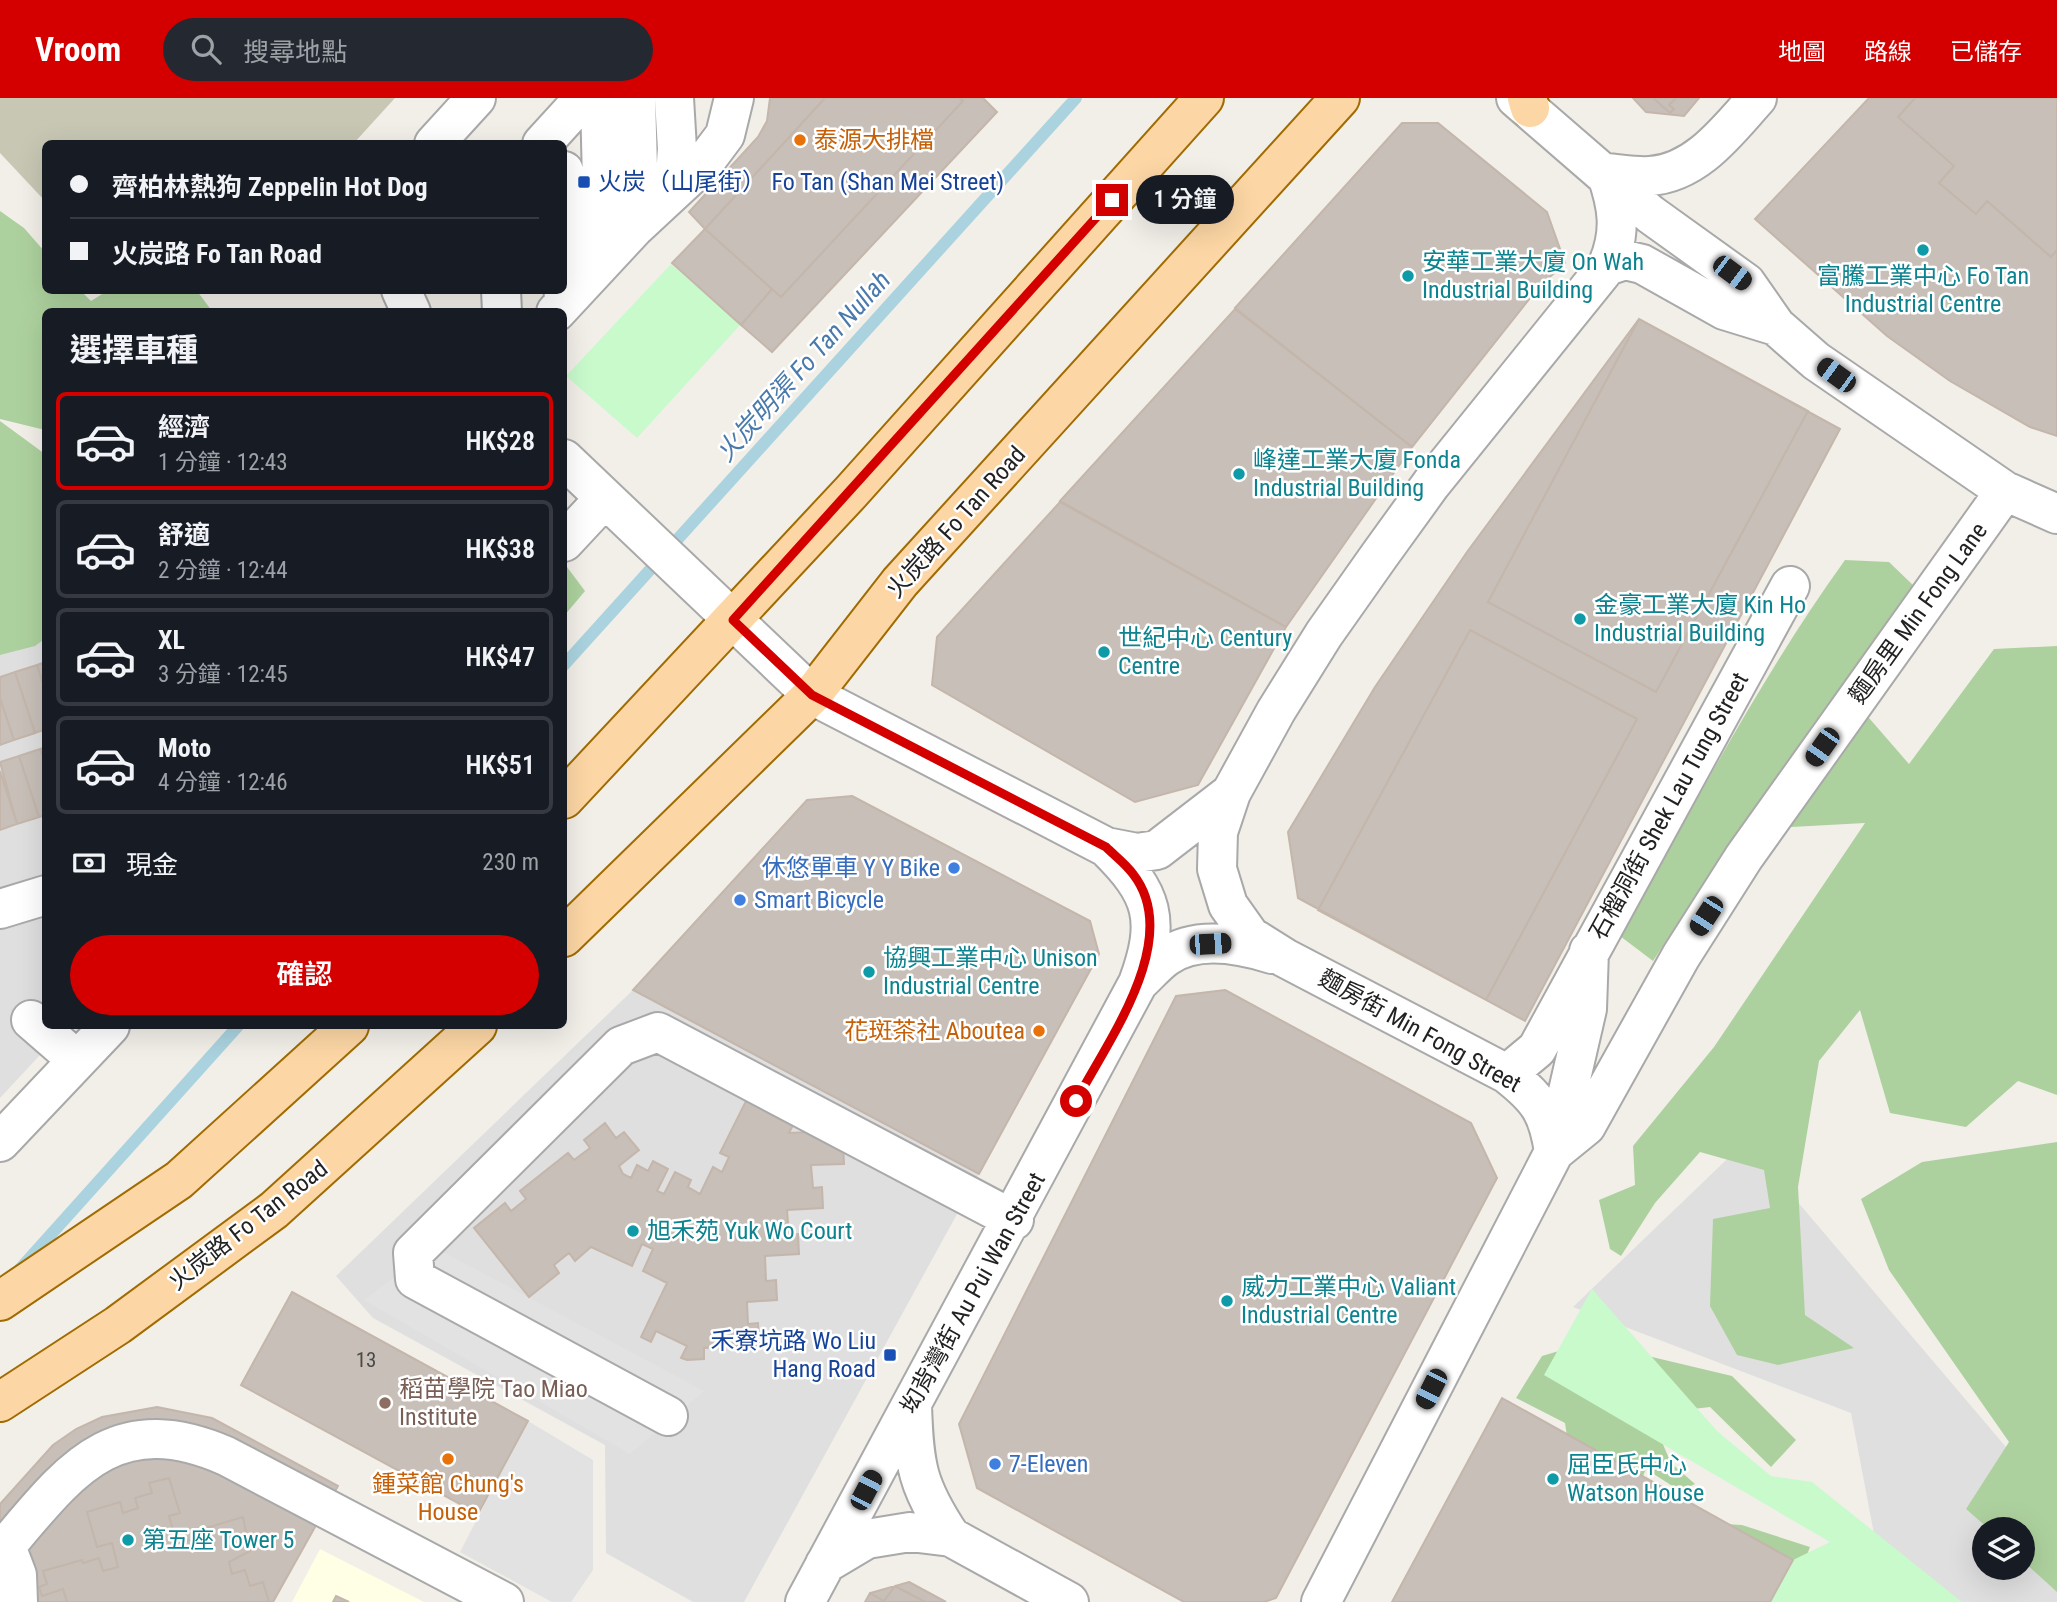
<!DOCTYPE html>
<html lang="zh-TW">
<head>
<meta charset="utf-8">
<style>
	body { margin:0; font-family:"Roboto Condensed","Noto Sans TC",sans-serif; background:#242831; color:#f1f3f6; height:100vh; display:flex; flex-direction:column; font-size:26px; white-space:nowrap }
	* { box-sizing:border-box; margin:0 }
	p { font-size:23px; color:#9ea1a6 }
	.icon { flex:none; width:38px; height:38px; fill:none; stroke:currentColor; stroke-width:2; stroke-linecap:round; stroke-linejoin:round }
	.map { position:relative; flex:1; overflow:hidden }
	.panel { position:absolute; left:42px; top:210px; width:525px; height:721px; display:flex; flex-direction:column; background:#171b24; border-radius:10px; box-shadow:0 7px 28px #0002 }
	.panel>* { flex:none }
	.guide { position:absolute; left:42px; top:42px; width:525px; height:154px; border-radius:10px; box-shadow:0 7px 28px #0002; display:grid; align-content:center; height:154px; padding:0 28px; background:#171b24 }
	.fabs { position:absolute; left:1972px; top:1419px; display:grid; gap:14px }
	.fabs a { display:grid; place-items:center; width:63px; height:63px; border-radius:50%; background:#171b24; box-shadow:0 7px 28px #0002; font-size:35px }
	.end { position:absolute; width:32px; height:32px; margin:-16px; border:9px solid #d40000; background:#fff; box-shadow:0 0 0 4px #fff }
	.from { border-radius:50% }
	.bubble { position:absolute; height:49px; border-radius:24px; background:#171b24; box-shadow:0 7px 28px #0002; font-size:23px; font-weight:600; line-height:49px; text-align:center }
	.car { position:absolute; width:21px; height:42px; margin:-21px -10px; border-radius:9px; box-shadow:0 0 5px 2px #0007; background:linear-gradient(#222 24%,#8ab4d8 0 40%,#222 0 76%,#8ab4d8 0 86%,#222 0) }
	.guide b { display:flex; align-items:center; gap:24px; height:66px; font-size:26px }
	.guide b+b { border-top:2px solid #363941 }
	.guide i { width:18px; height:18px; background:#f1f3f6 }
	ul { padding:0; list-style:none }
	li { display:flex; align-items:center; gap:21px; height:98px; margin:0 14px 10px; padding:0 14px; border:4px solid #363941; border-radius:10px }
	li div { flex:1 }
	li b { display:block; font-size:26px }
	li em { font-style:normal; font-weight:600 }
	li.current { border-color:#d40000 }
	li>.icon { width:63px; height:63px; stroke-width:1.5 }
	h2 { padding:0 28px; font-size:32px; line-height:84px }
	.pay { display:flex; align-items:center; gap:18px; height:77px; padding:0 28px; font-size:26px }
	.pay p { margin-inline-start:auto }
	.primary-button { display:flex; gap:14px; margin-top:auto; padding:14px 28px }
	.primary-button a { flex:1; height:80px; border-radius:42px; background:#d40000; color:#fff; font-size:28px; font-weight:600; line-height:80px; text-align:center }
	header { display:flex; align-items:center; gap:42px; box-sizing:border-box; height:98px; padding:0 35px; background:#d40000; color:#fff }
	header strong { font-size:33px }
	nav { display:flex; gap:38px; margin-inline-start:auto; font-size:24px }
	.search { width:490px; height:63px; background:#242831; display:flex; align-items:center; gap:18px; box-sizing:border-box; padding:0 24px; border-radius:38px; color:#9ea1a6; font-size:26px }
	.map>svg:first-child { display:block }
</style>
</head>
<body>
<header>
<strong>Vroom</strong>
<div class="search"><svg class="icon" aria-label="search" viewBox="0 0 24 24"><circle cx="10" cy="10" r="6"/><path d="M15 15l6 6"/></svg>搜尋地點</div>
<nav><a>地圖</a><a>路線</a><a>已儲存</a></nav>
</header>
<div class="map">
<svg width="2057" height="1504" viewBox="0 0 2057 1504">
	<rect width="100%" height="100%" fill="#f2efe9"/>
	<!-- residential -->
	<path fill="#e0dfdf" fill-rule="evenodd" d="M45,482L46,928H67L0,1000V494Z
		M633,892L979,1076L744,1504H693L606,1455L605,1347L373,1220L336,1178Z
		M1746,1043L2057,1409V1504H1887L1851,1315L1573,1209ZM1984,1432H2023V1470H1984Z"/>
	<!-- education -->
	<path fill="#ffffe5" d="M320,1451L424,1504H292Z"/>
	<!-- construction -->
	<path fill="#c7c7b4" d="M0,0H395L354,45L46,46L45,103L0,55Z"/>
	<!-- forest -->
	<path fill="#add19e" d="M0,113L24,130L45,154L46,192L81,193L91,203L107,193H197L212,213L46,214L45,332L0,321Z
		M0,323L45,356L46,540L35,548L0,557Z
		M1845,462L1889,464L1914,488L1843,590L1909,666L1994,551L2057,548V997L2018,983L1966,1029L1890,1015L1860,912L1819,963L1798,1089L1805,1217L1854,1250L1778,1267L1737,1257L1710,1208L1713,1121L1770,1110L1764,1072L1700,1054L1655,1105L1621,1158L1610,1151L1599,1102L1635,1087L1633,1048L1714,949L1865,725L1738,732L1653,863L1620,838C1693,711 1759,581 1845,462Z
		M564,465L585,493L564,518Z
		M2057,1044V1494L2023,1463V1432L1989,1431L1966,1411L2009,1344L1889,1172L1861,1101L1922,1064Z
		M1589,1244L1732,1278L1796,1342L1771,1369L1710,1309L1650,1316L1671,1365L1695,1386L1680,1393L1646,1371L1631,1406L1573,1378L1565,1325L1516,1300L1542,1258Z
		M1709,1425L1742,1427L1810,1449L1789,1504L1766,1498Z"/>
	<!-- park -->
	<path fill="#c8facc" d="M671,166L741,226L637,340L566,278Z
		M1592,1191L1717,1333L1771,1378L1812,1384L1962,1504H1770L1793,1462L1830,1444L1544,1277Z"/>
	<!-- parking -->
	<path fill="#e2e2e2" d="M434,1149L704,1293L630,1356L364,1202Z
		M528,1323L593,1362V1472L571,1504H552L460,1454Z"/>
	<g fill="none" stroke-linecap="round" stroke-linejoin="round">
		<!-- stream -->
		<path stroke="#aad3df" stroke-width="12" d="M564,567L1076,0
			M19,1172L238,928"/>
	</g>
	<!-- building -->
	<path fill="#c7bfb8" stroke="#c4b6ab" stroke-width="2" d="M770,0H825L705,131L689,114L758,39L767,23Z
		M825,0H959L963,3L781,199L705,131Z
		M959,0H983L997,14L772,254L741,227L772,191L781,199L963,3Z
		M1633,0H1699L1684,18L1646,14Z
		M1653,0H1676L1669,7L1674,11L1670,15Z
		M1869,0H2057V338L2030,329L1950,283L1887,238L1755,121Z
		M1915,0H2057V152L2051,159L1987,103L1976,116L1939,85L1954,68L1898,19Z
		M1402,25H1438L1547,114L1565,165L1538,190L1412,349L1235,210Z
		M705,131L772,191L741,227L672,165Z
		M1235,211L1412,349L1286,529L1060,403Z
		M1639,221L1840,331L1525,923L1298,800L1288,734L1375,589L1467,454Z
		M1639,221L1808,313L1656,594L1488,504Z
		M1060,404L1286,529L1198,687L1135,704L932,587L937,539Z
		M1470,532L1637,621L1486,902L1318,812Z
		M46,564V595L37,567Z
		M37,567L46,595V631L35,635L15,574Z
		M15,574L35,635L14,642L0,600V579Z
		M0,600L14,642L0,647Z
		M46,649V667L40,651Z
		M40,651L46,667V717L39,719L19,658Z
		M19,658L39,719L17,726L0,664Z
		M0,673L17,726L0,732Z
		M852,698L1090,823L1099,856L979,1076L633,892L807,702Z
		M1225,892L1471,1025L1497,1080L1276,1500L1264,1504H1184L977,1390L959,1326L1176,898Z
		M749,997L796,1021L789,1035L833,1033L843,1045L844,1066L811,1067L813,1090L822,1089L823,1110L787,1112L789,1137L798,1136L799,1156L765,1158L766,1183L776,1182L777,1202L747,1204L748,1226L758,1225L759,1247L704,1250V1261L687,1262L681,1260L687,1248L656,1233L651,1244L641,1239L667,1185L643,1173L653,1151L642,1146L632,1168L591,1149L575,1163L569,1155L554,1167L559,1175L529,1199L474,1130L505,1105L511,1113L526,1101L520,1093L568,1055L574,1062L590,1050L584,1042L605,1025L616,1040L624,1034L639,1052L619,1068L623,1076L631,1080L637,1067L648,1073L653,1063L668,1071L657,1093L664,1096L675,1074L691,1082L688,1089L700,1096L713,1069L722,1074L729,1059L720,1055Z
		M292,1194L528,1323L478,1416L241,1287Z
		M1502,1300L1793,1462L1770,1504H1392Z
		M157,1309L212,1320L338,1388L273,1504H0V1406L53,1347L76,1331L102,1319Z
		M169,1380L180,1415L169,1418L173,1432L158,1436L163,1450L200,1439L199,1432L243,1419L250,1453L229,1464L232,1476L245,1472L250,1488L263,1484L269,1504H67L63,1491L42,1498L39,1489L47,1486L43,1473L82,1462L83,1465L99,1460L103,1473L118,1469L112,1445L97,1449L87,1414L120,1404L123,1415L138,1410L135,1400L152,1395L149,1385Z
		M909,1484L946,1504H865L870,1495Z
		M895,1488L925,1504H865L870,1495L884,1503Z
		M336,1498L349,1504H333Z"/>
	<g fill="none" stroke-linecap="round" stroke-linejoin="round">
		<defs>
			<path id="minor" d="M674,0L677,51L674,92
				M1516,0L1650,116L1746,185L1776,228L1816,263L2005,393L2057,416
				M434,46L476,0
				M542,46L584,0
				M1606,75C1620,76 1635,79 1650,78C1697,75 1728,32 1757,0
				M635,129L639,106L636,0
				M1607,168L1625,162L1642,166L1724,212L1776,228
				M598,169L603,127L600,0
				M401,192L411,214
				M501,192L502,214
				M563,206L567,162L564,73
				M556,214L635,129L704,65L725,37L734,0
				M564,361L812,597L1106,749L1137,755L1157,752L1231,695
				M564,444L605,400
				M0,811L46,797
				M1138,885C1147,877 1156,866 1166,859C1196,837 1240,846 1272,856
				M31,922L77,962
				M1507,976L1537,951L1790,488
				M0,1044L110,928
				M1554,1054C1548,1014 1539,1001 1507,976L1285,860L1250,838L1228,807L1217,771L1218,734L1231,695L1276,613L1324,536L1379,458L1431,386L1607,168C1622,135 1618,108 1606,75
				M1554,1054L1586,1028L1681,858L1744,759L2005,393
				M912,1307C914,1368 917,1388 951,1439
				M668,1318L415,1181L413,1155L621,948L658,934L1014,1122
				M6,1448L17,1477L18,1504
				M0,1455C67,1377 111,1308 226,1358L504,1504
				M825,1466L867,1441L910,1434L951,1439L1069,1504
				M805,1504L1138,885C1161,822 1154,796 1106,749
				M1321,1504L1554,1054L1587,911L1589,853"/>
			<path id="major" d="M1527,0L1530,10
				M564,701L851,394L1204,0
				M564,839L812,597L900,484L1340,0
				M0,1203L179,1082L349,928
				M0,1304L118,1227L274,1112L477,928"/>
		</defs>
		<!-- minor casing -->
		<use href="#minor" stroke="#a9a9a9" stroke-width="42"/>
		<!-- major casing -->
		<use href="#major" stroke="#a06b00" stroke-width="42"/>
		<!-- minor -->
		<use href="#minor" stroke="#fff" stroke-width="38"/>
		<!-- major -->
		<use href="#major" stroke="#fcd6a4" stroke-width="38"/>
	</g>
	<g fill="none" stroke-linecap="round" stroke-linejoin="round">
		<!-- route -->
		<path stroke="#d40000" stroke-width="9" d="M1076,1003C1107,944 1184,841 1133,776C1126,766 1115,758 1106,749L812,597L733,522L1112,102"/>
	</g>
	<!-- markers -->
	<g fill="#e8710a" stroke="#fff" stroke-width="2.5">
		<circle cx="800" cy="42" r="7"/>
		<circle cx="1039" cy="933" r="7"/>
		<circle cx="448" cy="1361" r="7"/>
	</g>
	<g fill="#1a4fb4" stroke="#fff" stroke-width="2.5">
		<rect x="577" y="77" width="14" height="14" rx="3.5"/>
		<rect x="883" y="1250" width="14" height="14" rx="3.5"/>
	</g>
	<g fill="#0f9aa8" stroke="#fff" stroke-width="2.5">
		<circle cx="1923" cy="152" r="7"/>
		<circle cx="1408" cy="178" r="7"/>
		<circle cx="1239" cy="376" r="7"/>
		<circle cx="1580" cy="521" r="7"/>
		<circle cx="1104" cy="554" r="7"/>
		<circle cx="869" cy="874" r="7"/>
		<circle cx="633" cy="1133" r="7"/>
		<circle cx="1227" cy="1203" r="7"/>
		<circle cx="1553" cy="1381" r="7"/>
		<circle cx="128" cy="1442" r="7"/>
	</g>
	<g fill="#3f7fe0" stroke="#fff" stroke-width="2.5">
		<circle cx="954" cy="770" r="7"/>
		<circle cx="740" cy="802" r="7"/>
		<circle cx="995" cy="1366" r="7"/>
	</g>
	<circle fill="#8d6e63" stroke="#fff" stroke-width="2.5" cx="385" cy="1305" r="7"/>
	<g text-anchor="middle" dominant-baseline="central" stroke-width="5" stroke-linejoin="round" paint-order="stroke">
		<!-- number labels -->
		<g font-size="21" fill="#4b4948">
			<text x="366" y="1262">13</text>
		</g>
		<!-- food labels -->
		<g font-size="24" fill="#c56008" stroke="#fff" text-anchor="start">
			<text x="814" y="42">泰源大排檔</text>
			<text x="1025" y="933" text-anchor="end">花斑茶社 Aboutea</text>
			<text x="448" y="1386" text-anchor="middle">鍾菜館 Chung's<tspan x="448" dy="28">House</tspan></text>
		</g>
		<!-- transit labels -->
		<g font-size="24" fill="#164399" stroke="#fff" text-anchor="start">
			<text x="598" y="84">火炭（山尾街） Fo Tan (Shan Mei Street)</text>
			<text x="876" y="1243" text-anchor="end">禾寮坑路 Wo Liu<tspan x="876" dy="28">Hang Road</tspan></text>
		</g>
		<!-- culture labels -->
		<g font-size="24" fill="#0d838f" stroke="#fff" text-anchor="start">
			<text x="1422" y="164">安華工業大廈 On Wah<tspan x="1422" dy="28">Industrial Building</tspan></text>
			<text x="1923" y="178" text-anchor="middle">富騰工業中心 Fo Tan<tspan x="1923" dy="28">Industrial Centre</tspan></text>
			<text x="1253" y="362">峰達工業大廈 Fonda<tspan x="1253" dy="28">Industrial Building</tspan></text>
			<text x="1594" y="507">金豪工業大廈 Kin Ho<tspan x="1594" dy="28">Industrial Building</tspan></text>
			<text x="1118" y="540">世紀中心 Century<tspan x="1118" dy="28">Centre</tspan></text>
			<text x="883" y="860">協興工業中心 Unison<tspan x="883" dy="28">Industrial Centre</tspan></text>
			<text x="647" y="1133">旭禾苑 Yuk Wo Court</text>
			<text x="1241" y="1189">威力工業中心 Valiant<tspan x="1241" dy="28">Industrial Centre</tspan></text>
			<text x="1567" y="1367">屈臣氏中心<tspan x="1567" dy="28">Watson House</tspan></text>
			<text x="142" y="1442">第五座 Tower 5</text>
		</g>
		<!-- street labels -->
		<g font-size="24" fill="#222" stroke="#fff">
			<text transform="translate(956 424) rotate(-48)">火炭路 Fo Tan Road</text>
			<text transform="translate(1918 515) rotate(-54)">麵房里 Min Fong Lane</text>
			<text transform="translate(1669 708) rotate(-61)">石榴洞街 Shek Lau Tung Street</text>
			<text transform="translate(1420 933) rotate(29)">麵房街 Min Fong Street</text>
			<text transform="translate(248 1127) rotate(-38)">火炭路 Fo Tan Road</text>
			<text transform="translate(973 1195) rotate(-61)">㘭背灣街 Au Pui Wan Street</text>
		</g>
		<!-- shop labels -->
		<g font-size="24" fill="#366cbe" stroke="#fff" text-anchor="start">
			<text x="940" y="770" text-anchor="end">休悠單車 Y Y Bike</text>
			<text x="754" y="802">Smart Bicycle</text>
			<text x="1009" y="1366">7-Eleven</text>
		</g>
		<!-- education labels -->
		<g font-size="24" fill="#785e54" stroke="#fff" text-anchor="start">
			<text x="399" y="1291">稻苗學院 Tao Miao<tspan x="399" dy="28">Institute</tspan></text>
		</g>
		<!-- water labels -->
		<g font-size="26" font-style="italic" fill="#4a7aab" stroke="#fff">
			<text transform="translate(803 268) rotate(-48)">火炭明渠 Fo Tan Nullah</text>
		</g>
	</g>
</svg>
<div class="fabs">
<a><svg class="icon" aria-label="layers" viewBox="0 0 24 24"><path d="M12 4l9 5-9 5-9-5zM3 14l9 5 9-5"/></svg></a>
</div>
<i class="end from" style="left:1076px;top:1003px"></i>
<i class="end" style="left:1112px;top:102px"></i>
<div class="bubble" style="left:1136px;top:77px;width:98px">1 分鐘</div>
<i class="car" style="left:1732px;top:175px;rotate:127deg"></i>
<i class="car" style="left:1836px;top:277px;rotate:306deg"></i>
<i class="car" style="left:1822px;top:649px;rotate:215deg"></i>
<i class="car" style="left:1706px;top:818px;rotate:213deg"></i>
<i class="car" style="left:1210px;top:846px;rotate:87deg"></i>
<i class="car" style="left:1431px;top:1291px;rotate:207deg"></i>
<i class="car" style="left:866px;top:1392px;rotate:28deg"></i>
<div class="guide">
<b><i class="from"></i>齊柏林熱狗 Zeppelin Hot Dog</b>
<b><i></i>火炭路 Fo Tan Road</b>
</div>
<section class="panel">
<h2>選擇車種</h2>
<ul>
<li class="current"><svg class="icon" aria-label="car" viewBox="0 0 24 24"><path d="M5 17H2v-5l4-1 3-4h7l3 4 3 1v5h-3M9 17h6M6 11h13"/><circle cx="7" cy="17" r="2"/><circle cx="17" cy="17" r="2"/></svg><div><b>經濟</b><p>1 分鐘 · 12:43</p></div><em>HK$28</em></li>
<li><svg class="icon" aria-label="car" viewBox="0 0 24 24"><path d="M5 17H2v-5l4-1 3-4h7l3 4 3 1v5h-3M9 17h6M6 11h13"/><circle cx="7" cy="17" r="2"/><circle cx="17" cy="17" r="2"/></svg><div><b>舒適</b><p>2 分鐘 · 12:44</p></div><em>HK$38</em></li>
<li><svg class="icon" aria-label="car" viewBox="0 0 24 24"><path d="M5 17H2v-5l4-1 3-4h7l3 4 3 1v5h-3M9 17h6M6 11h13"/><circle cx="7" cy="17" r="2"/><circle cx="17" cy="17" r="2"/></svg><div><b>XL</b><p>3 分鐘 · 12:45</p></div><em>HK$47</em></li>
<li><svg class="icon" aria-label="car" viewBox="0 0 24 24"><path d="M5 17H2v-5l4-1 3-4h7l3 4 3 1v5h-3M9 17h6M6 11h13"/><circle cx="7" cy="17" r="2"/><circle cx="17" cy="17" r="2"/></svg><div><b>Moto</b><p>4 分鐘 · 12:46</p></div><em>HK$51</em></li>
</ul>
<div class="pay"><svg class="icon" aria-label="cash" viewBox="0 0 24 24"><path d="M3 7h18v10H3z"/><circle cx="12" cy="12" r="2"/></svg>現金<p>230 m</p></div>
<div class="primary-button"><a>確認</a></div>
</section>
</div>
</body>
</html>
